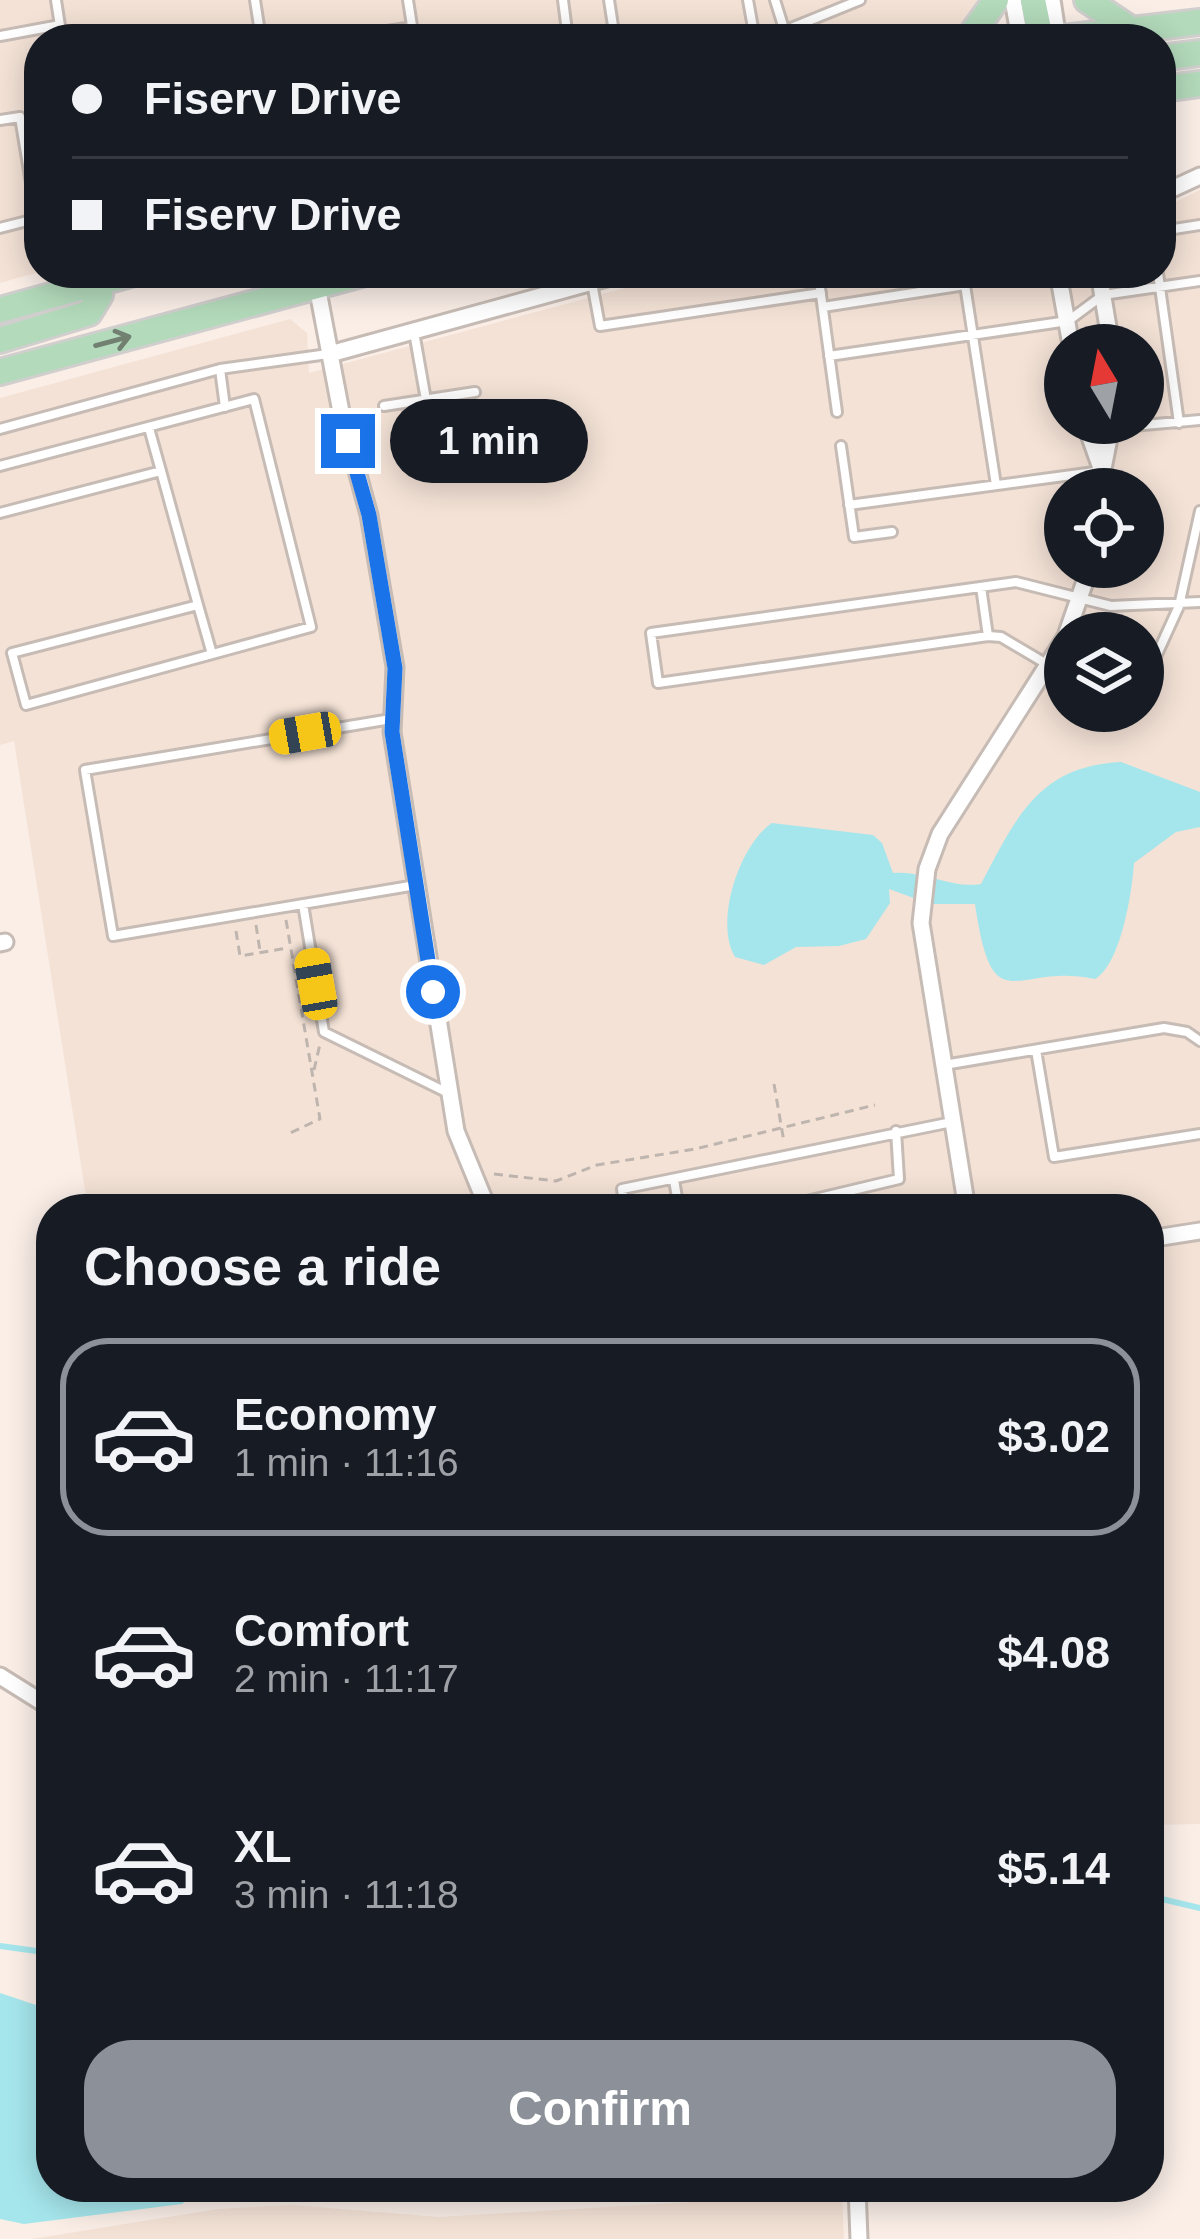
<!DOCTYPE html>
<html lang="en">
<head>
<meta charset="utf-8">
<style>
	body { margin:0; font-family:Helvetica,sans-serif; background:#20242c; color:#f1f3f6; height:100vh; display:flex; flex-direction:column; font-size:45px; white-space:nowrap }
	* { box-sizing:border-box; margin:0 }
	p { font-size:39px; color:#9ea1a6 }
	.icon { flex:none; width:66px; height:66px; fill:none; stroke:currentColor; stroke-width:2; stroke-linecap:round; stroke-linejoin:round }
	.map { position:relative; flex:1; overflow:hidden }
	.drawer { position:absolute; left:36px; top:1194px; width:1128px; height:1008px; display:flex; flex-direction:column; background:#171b24; border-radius:48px; box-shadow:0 6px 30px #0003 }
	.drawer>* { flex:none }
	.banner { position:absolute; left:24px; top:24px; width:1152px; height:264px; border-radius:48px; box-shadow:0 6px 30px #0003; display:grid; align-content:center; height:264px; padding:0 48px; background:#171b24 }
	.needle { width:78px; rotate:350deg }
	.controls { position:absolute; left:1044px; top:324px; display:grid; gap:24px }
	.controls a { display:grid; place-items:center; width:120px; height:120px; border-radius:50%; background:#171b24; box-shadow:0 6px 30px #0003; font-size:60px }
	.end { position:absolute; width:54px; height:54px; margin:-27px; border:15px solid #1a73e8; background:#fff; box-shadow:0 0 0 6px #fff }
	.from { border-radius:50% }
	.bubble { position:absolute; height:84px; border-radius:42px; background:#171b24; box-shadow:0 6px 30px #0003; font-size:39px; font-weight:700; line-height:84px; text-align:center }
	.car { position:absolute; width:36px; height:72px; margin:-36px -18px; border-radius:15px; box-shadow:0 0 9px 3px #0007; background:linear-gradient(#f5c518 24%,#345 0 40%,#f5c518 0 76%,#345 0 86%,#f5c518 0) }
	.banner b { display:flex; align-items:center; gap:42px; height:114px; font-size:45px }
	.banner b+b { border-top:3px solid #363941 }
	.banner i { width:30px; height:30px; background:#f1f3f6 }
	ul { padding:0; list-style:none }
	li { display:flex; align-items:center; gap:36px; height:198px; margin:0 24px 18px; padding:0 24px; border:6px solid transparent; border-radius:48px }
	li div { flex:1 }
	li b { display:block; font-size:45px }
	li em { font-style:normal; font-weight:700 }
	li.active { border-color:#8c9099 }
	li>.icon { width:108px; height:108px; stroke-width:1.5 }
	h2 { padding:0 48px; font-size:54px; line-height:144px }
	.cta { display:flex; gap:24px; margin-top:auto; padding:24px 48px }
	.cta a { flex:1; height:138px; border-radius:48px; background:#8c9099; color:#fff; font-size:48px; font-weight:700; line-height:138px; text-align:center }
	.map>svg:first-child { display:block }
</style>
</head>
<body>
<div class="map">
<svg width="1200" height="2239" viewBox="0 0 1200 2239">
	<rect width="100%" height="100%" fill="#faeee7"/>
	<!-- built -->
	<path fill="#f4e2d6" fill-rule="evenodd" d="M0,0H987L969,28L934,39H39V272L0,283Z
		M1200,190V1824L1149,1825V1209H88L14,741L0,745V398L290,319L307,333L309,373L681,273H1161V209ZM1065,345H1143V423H1065ZM1065,489H1143V567H1065ZM1065,633H1143V711H1065Z
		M842,2193L844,2239H32L218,2209L292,2205L439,2217Z"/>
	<!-- water -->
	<path fill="#a5e6ec" d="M1121,762L1200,792V827L1176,832L1134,863C1132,893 1121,964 1095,979C1015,961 993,1027 975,904H930L889,889L890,903L866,939L839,946L796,947L764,965L735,957C714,923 739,845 772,823L873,835L882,843L893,873C923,870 952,889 981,884C1016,818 1038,766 1121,762Z
		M0,1993L51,2010V2187H202L182,2204L24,2224L0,2219Z"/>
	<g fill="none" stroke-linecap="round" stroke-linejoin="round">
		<!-- stream -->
		<path stroke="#a5e6ec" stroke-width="6" d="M1149,1896L1200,1908
			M0,1946L51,1953"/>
		<defs>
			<path id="service" d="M56,0L62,39
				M255,0L261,39
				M408,0L414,39
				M563,0L568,39
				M609,0L615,39
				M748,0L755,39
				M775,0L784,29
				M0,36L60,25
				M337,39L412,27
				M534,39L568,33
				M764,39L860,0
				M0,120L20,117L37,219
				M0,228L39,218
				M1161,231L1200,225
				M818,273L837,412
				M1158,273L1179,423
				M592,283L600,326L821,293
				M823,307L965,285L996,485
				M414,332L426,400
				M829,356L1068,321L1103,295L1200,281
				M220,369L225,407
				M384,406L475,392
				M149,428L161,471
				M0,429L220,369L328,354
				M1088,430L1200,420
				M841,446L854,537L892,532
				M0,466L254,399L311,627L26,705L12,653L198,605L161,471L0,513
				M849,505L1102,471
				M981,587L988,636
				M198,605L212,654
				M1050,666L1001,637L988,636L658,683L651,633L1016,582L1111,606L1200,602
				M1143,685L1179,606L1200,511
				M391,719L85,770L113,936L416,885
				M1124,720L1129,711
				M303,904L324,1032L448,1093
				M1036,1050L1054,1157L1200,1134
				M944,1065L1164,1028L1187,1032L1200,1041
				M674,1180L679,1209
				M625,1209L622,1189L952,1122
				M773,1209L899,1179L896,1131
				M1149,1604L1155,1645L1149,1657"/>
			<path id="minor" d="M1013,0L1020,39
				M1052,0L1058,39
				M1161,194L1200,176
				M1058,273L1071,345
				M1099,273L1111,345
				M317,286L341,412L369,515L395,667L392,732L456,1131L488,1209
				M330,354L625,273
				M1085,423L1101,468
				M1099,489L1112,423
				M1067,633L1090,567
				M0,943L5,942
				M967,1209L921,923L927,869L940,834L1065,638
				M1149,1239L1200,1231
				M0,1676L51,1708
				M857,2187L859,2239"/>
			<path id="primary" d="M1033,0L1041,39
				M1087,0L1132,30
				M968,39L996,0
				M1055,39L1200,22
				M1161,58L1200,53
				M1161,89L1200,84
				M0,310L134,273
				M0,340L89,313L100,295L99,283
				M0,372L365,273"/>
		</defs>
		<!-- service casing -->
		<use href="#service" stroke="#c7bcb5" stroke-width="14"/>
		<!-- minor casing -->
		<use href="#minor" stroke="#c7bcb5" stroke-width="21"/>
		<!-- primary casing -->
		<use href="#primary" stroke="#d0cfce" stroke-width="30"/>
		<!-- path -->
		<path stroke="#bfb5af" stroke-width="3" stroke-dasharray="9 6" stroke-linecap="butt" d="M286,920L320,1119L288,1134
			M256,925L260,951
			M236,931L240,956L288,948
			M314,1070L320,1044
			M774,1084L784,1142
			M494,1174L556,1181L597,1165L695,1149L875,1105"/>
		<!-- service -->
		<use href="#service" stroke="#fff" stroke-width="8"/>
		<!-- minor -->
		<use href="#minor" stroke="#fff" stroke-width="15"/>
		<!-- primary -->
		<use href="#primary" stroke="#b3dabb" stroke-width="24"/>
	</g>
	<!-- one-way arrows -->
	<defs><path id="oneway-shaft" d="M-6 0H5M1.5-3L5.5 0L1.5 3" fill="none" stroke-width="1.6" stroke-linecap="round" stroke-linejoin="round" transform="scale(3)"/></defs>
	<use stroke="#718071" href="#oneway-shaft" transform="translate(113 341) rotate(-15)"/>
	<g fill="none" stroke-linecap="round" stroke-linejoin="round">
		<!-- route -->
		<path stroke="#1a73e8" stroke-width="15" d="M348,441L369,515L395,668L392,732L433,992"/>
	</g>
</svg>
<div class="controls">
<a><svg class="needle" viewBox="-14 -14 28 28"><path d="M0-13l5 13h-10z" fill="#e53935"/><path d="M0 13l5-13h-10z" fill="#9ea1a6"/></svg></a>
<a><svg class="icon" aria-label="locate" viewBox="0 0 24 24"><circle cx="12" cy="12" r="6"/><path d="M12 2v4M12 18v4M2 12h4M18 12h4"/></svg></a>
<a><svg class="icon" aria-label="layers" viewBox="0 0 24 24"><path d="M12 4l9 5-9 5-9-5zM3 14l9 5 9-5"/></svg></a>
</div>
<i class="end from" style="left:433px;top:992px"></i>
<i class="end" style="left:348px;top:441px"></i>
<div class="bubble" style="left:390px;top:399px;width:198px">1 min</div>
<i class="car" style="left:305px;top:733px;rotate:260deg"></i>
<i class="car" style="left:316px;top:984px;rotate:350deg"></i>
<div class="banner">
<b><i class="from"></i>Fiserv Drive</b>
<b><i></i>Fiserv Drive</b>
</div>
<section class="drawer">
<h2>Choose a ride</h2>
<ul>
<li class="active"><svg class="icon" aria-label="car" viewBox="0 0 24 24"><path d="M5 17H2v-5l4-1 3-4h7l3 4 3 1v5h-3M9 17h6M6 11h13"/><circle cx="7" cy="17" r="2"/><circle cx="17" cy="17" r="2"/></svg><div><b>Economy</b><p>1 min · 11:16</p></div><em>$3.02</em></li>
<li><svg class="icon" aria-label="car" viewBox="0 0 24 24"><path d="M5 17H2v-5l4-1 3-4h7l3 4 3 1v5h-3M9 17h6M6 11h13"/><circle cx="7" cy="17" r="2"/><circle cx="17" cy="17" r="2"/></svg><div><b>Comfort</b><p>2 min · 11:17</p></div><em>$4.08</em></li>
<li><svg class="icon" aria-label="car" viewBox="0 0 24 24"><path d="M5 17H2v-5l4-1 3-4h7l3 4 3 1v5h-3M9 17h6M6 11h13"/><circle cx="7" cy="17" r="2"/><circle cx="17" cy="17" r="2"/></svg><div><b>XL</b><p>3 min · 11:18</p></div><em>$5.14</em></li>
</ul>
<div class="cta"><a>Confirm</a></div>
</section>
</div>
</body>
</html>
